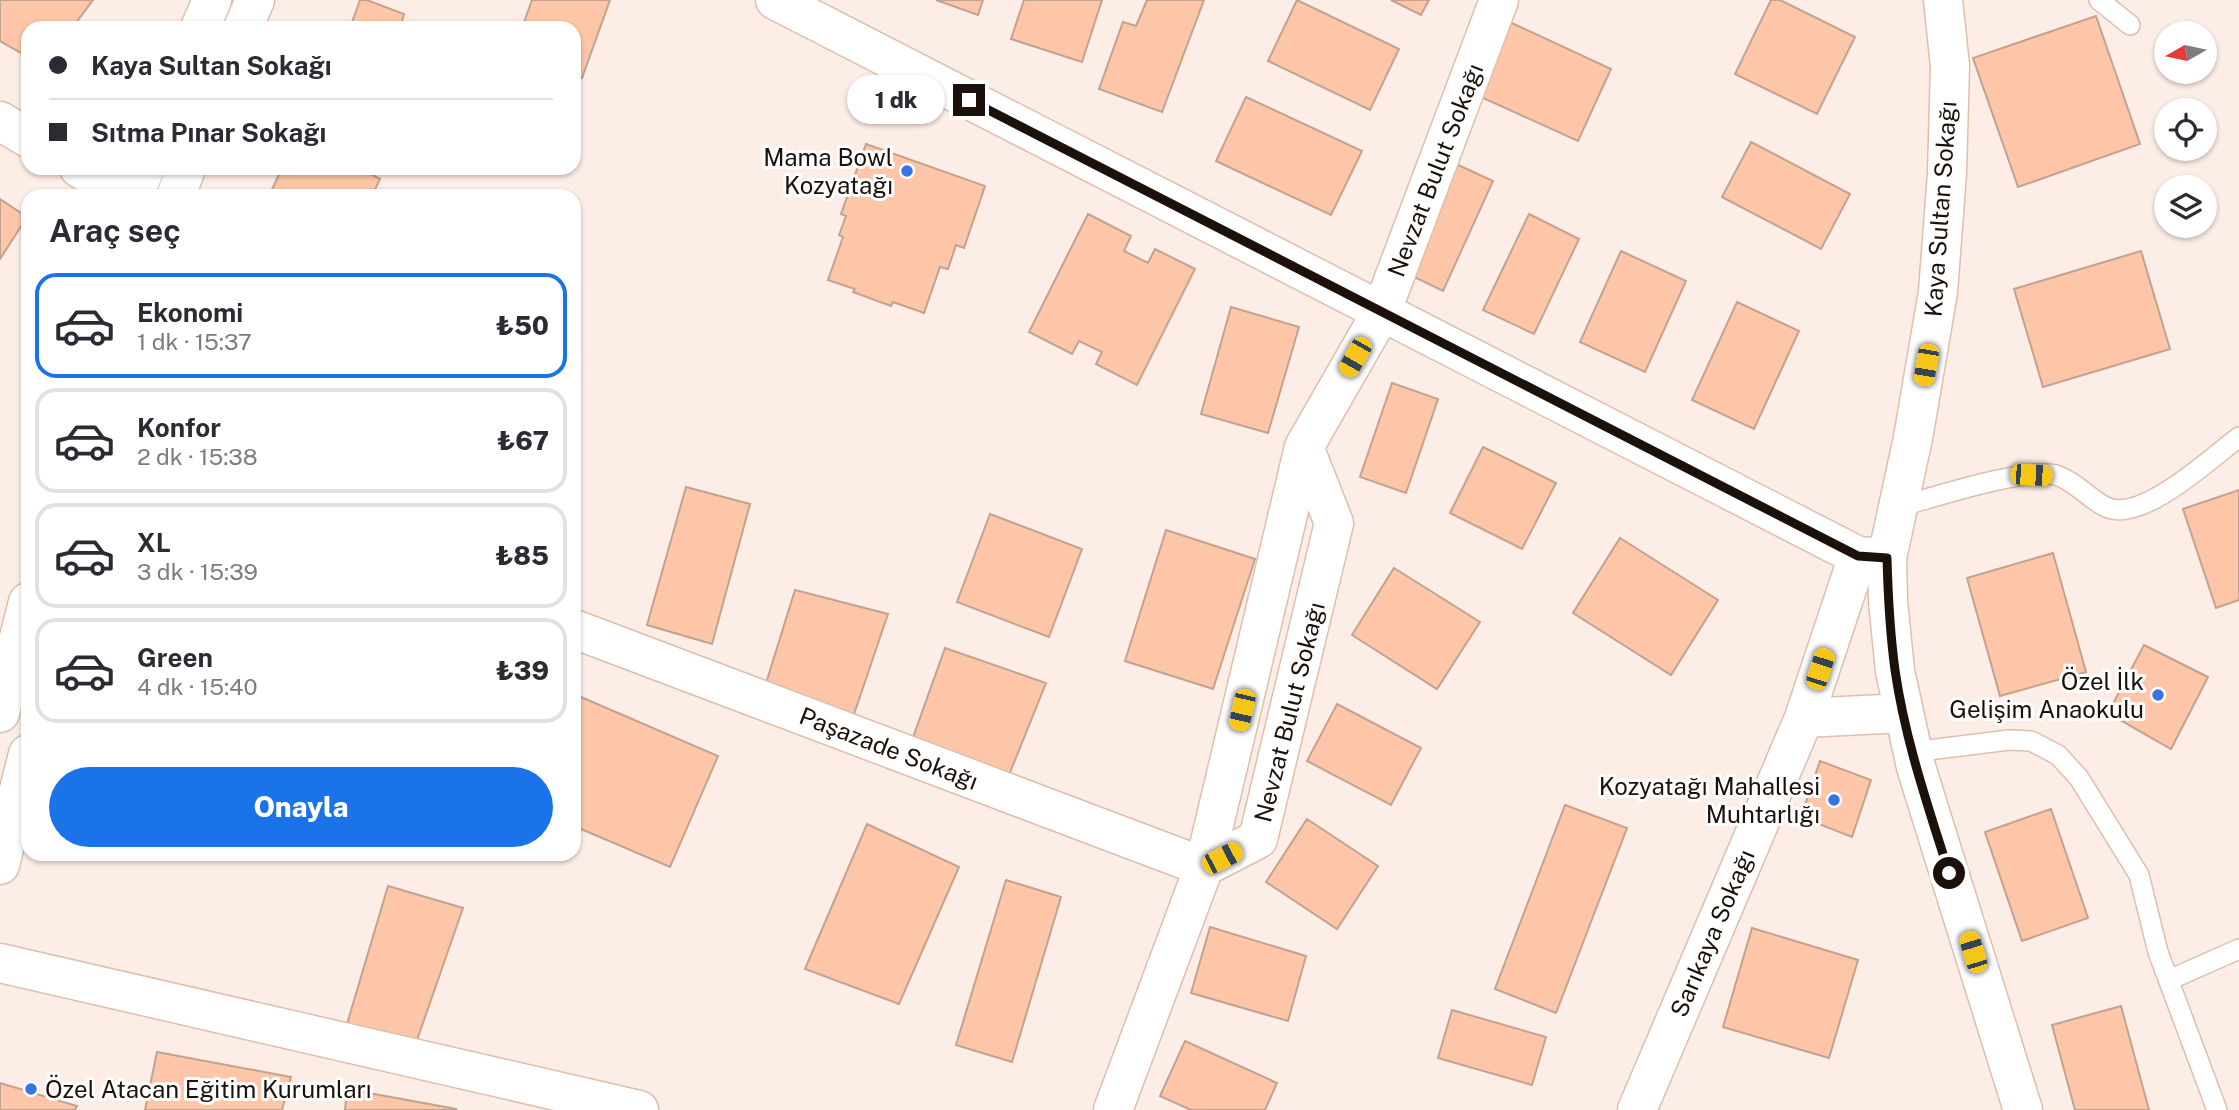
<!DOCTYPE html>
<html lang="tr">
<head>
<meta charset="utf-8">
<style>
	body { margin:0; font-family:"Public Sans",sans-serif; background:#f2f2f3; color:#2b2b33; height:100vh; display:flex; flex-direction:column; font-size:26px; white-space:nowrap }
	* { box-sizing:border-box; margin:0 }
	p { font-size:23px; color:#7c7c81 }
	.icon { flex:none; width:38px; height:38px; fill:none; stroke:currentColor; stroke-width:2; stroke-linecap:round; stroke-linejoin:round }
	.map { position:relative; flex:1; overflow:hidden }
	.sheet { position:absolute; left:21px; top:189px; width:560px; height:672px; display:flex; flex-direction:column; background:#fff; border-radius:21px; box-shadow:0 2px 5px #0004 }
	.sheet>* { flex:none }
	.banner { position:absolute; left:21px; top:21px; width:560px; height:154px; border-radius:21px; box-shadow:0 2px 5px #0004; display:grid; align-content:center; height:154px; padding:0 28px; background:#fff }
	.needle { width:46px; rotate:261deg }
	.tools { position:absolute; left:2154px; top:21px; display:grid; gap:14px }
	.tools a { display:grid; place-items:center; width:63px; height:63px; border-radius:50%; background:#fff; box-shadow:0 2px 5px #0004; font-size:35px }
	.end { position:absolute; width:32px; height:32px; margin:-16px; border:9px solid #1c110a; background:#fff; box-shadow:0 0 0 4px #fff }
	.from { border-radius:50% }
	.bubble { position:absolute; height:49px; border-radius:24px; background:#fff; box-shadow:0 2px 5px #0004; font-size:23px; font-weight:800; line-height:49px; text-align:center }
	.car { position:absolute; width:21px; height:42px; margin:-21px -10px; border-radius:9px; box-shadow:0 0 5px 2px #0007; background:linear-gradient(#f5c518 24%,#345 0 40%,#f5c518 0 76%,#345 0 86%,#f5c518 0) }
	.banner b { display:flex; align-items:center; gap:24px; height:66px; font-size:26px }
	.banner b+b { border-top:2px solid #e1e1e2 }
	.banner i { width:18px; height:18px; background:#2b2b33 }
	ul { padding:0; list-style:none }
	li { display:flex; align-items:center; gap:21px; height:105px; margin:0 14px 10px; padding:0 14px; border:4px solid #e1e1e2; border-radius:21px }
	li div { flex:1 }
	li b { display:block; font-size:26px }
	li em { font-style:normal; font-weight:800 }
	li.on { border-color:#1a73e8 }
	li>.icon { width:63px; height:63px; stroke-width:1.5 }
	h2 { padding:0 28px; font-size:32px; line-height:84px }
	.primary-button { display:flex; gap:14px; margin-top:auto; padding:14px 28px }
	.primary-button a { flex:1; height:80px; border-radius:42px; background:#1a73e8; color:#fff; font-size:28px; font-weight:800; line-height:80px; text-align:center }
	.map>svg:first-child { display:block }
</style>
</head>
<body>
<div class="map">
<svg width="2239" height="1110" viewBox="0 0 2239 1110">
	<rect width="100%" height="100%" fill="#fcede6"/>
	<!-- building -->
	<path fill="#fec6a8" stroke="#c3a290" stroke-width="2" d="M0,0H93L72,28H28V57L0,41Z
		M360,0H367L404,14L401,25L408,28H350Z
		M532,0H610L582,78L574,75V28H522Z
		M936,0H983L978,15Z
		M1024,0H1102L1082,62L1011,39Z
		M1147,0H1204L1162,112L1099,89L1123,22L1136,26Z
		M1297,0L1399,49L1370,110L1268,61Z
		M1391,0H1429L1421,15Z
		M1771,0H1780L1855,37L1817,114L1735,74Z
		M2096,16L2140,144L2018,187L1973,58Z
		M1503,19L1611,69L1578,141L1470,92Z
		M1246,97L1362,151L1331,215L1216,161Z
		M1751,142L1850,194L1821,249L1722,197Z
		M866,144L985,186L964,248L956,245L948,269L940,267L924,313L893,302L891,306L853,292L855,289L828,280L843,237L839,235L846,216L841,214Z
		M1456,164L1493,181L1443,291L1406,273Z
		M282,168H360L380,179L372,196H269Z
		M0,199L27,217L0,259Z
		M1088,214L1131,236L1124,251L1148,263L1155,249L1195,269L1137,385L1096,364L1102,352L1079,341L1072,354L1029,332Z
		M1529,214L1579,239L1534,334L1483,310Z
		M1621,251L1686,281L1645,372L1580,342Z
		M2141,251L2170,349L2043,387L2014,289Z
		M1737,302L1799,331L1754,429L1692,400Z
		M1231,307L1299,327L1268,433L1201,414Z
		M1392,383L1438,399L1406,493L1360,477Z
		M1483,447L1556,483L1522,549L1450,513Z
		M686,487L750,504L712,644L647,625Z
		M2239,490V600L2216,608L2183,509Z
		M990,514L1082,549L1049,637L957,602Z
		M1166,530L1255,559L1213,689L1125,661Z
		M1620,538L1718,600L1671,675L1573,613Z
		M2053,553L2086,672L2000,696L1967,578Z
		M1394,568L1480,622L1437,689L1352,635Z
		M795,590L888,614L852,720L763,693Z
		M2144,645L2208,677L2171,749L2108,713Z
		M945,648L1046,683L1007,780L911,743Z
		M574,694L718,756L670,867L574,826Z
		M1337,704L1421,748L1391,805L1307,761Z
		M1820,761L1871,780L1852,837L1801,817Z
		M1565,805L1627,828L1556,1013L1495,989Z
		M2051,809L2088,918L2022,941L1985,832Z
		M1307,819L1378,866L1337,929L1266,882Z
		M867,824L959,867L899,1004L805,969Z
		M1006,880L1061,897L1012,1062L956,1045Z
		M388,886L463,908L416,1043L347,1024Z
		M1210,927L1306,956L1288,1021L1191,993Z
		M1752,928L1858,960L1829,1058L1723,1027Z
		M2121,1006L2149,1110H2075L2052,1025Z
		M1452,1010L1546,1037L1532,1085L1438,1058Z
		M1185,1041L1277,1083L1265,1110H1191L1160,1096Z
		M157,1052L291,1077L282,1110H145Z
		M0,1083L77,1106L75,1110H0Z
		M347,1089L456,1109L455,1110H345Z"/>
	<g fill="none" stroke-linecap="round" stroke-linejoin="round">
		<defs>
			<path id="service" d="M2099,0L2130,25
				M1898,507C1932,498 2025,467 2056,475C2075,481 2089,499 2106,507C2141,524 2211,458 2239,437
				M1912,752L2009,740L2031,741L2058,755L2079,778L2139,875L2158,952L2217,1110
				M2169,980L2239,949"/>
			<path id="minor" d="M775,0L1858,556L1887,558
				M0,121L28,138
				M79,168L127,196
				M574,629L1204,867L1258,839L1334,523L1304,447
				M1804,718L1903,713
				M0,963L639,1110
				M1113,1110L1204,867L1304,447L1381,313L1499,0
				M1637,1110L1804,718L1858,556"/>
			<path id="tertiary" d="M1943,0L1950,66L1947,173L1938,292L1913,438L1887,558L1888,601L1895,671L1916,767L2023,1110"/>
			<path id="secondary" d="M200,28L212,0
				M243,28L255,0
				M134,196L145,168
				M176,196L186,168
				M0,713L28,602
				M0,865L28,754"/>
		</defs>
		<!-- service casing -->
		<use href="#service" stroke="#e0beab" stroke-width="22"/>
		<!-- minor casing -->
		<use href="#minor" stroke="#e0beab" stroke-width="41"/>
		<!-- tertiary casing -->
		<use href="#tertiary" stroke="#e0beab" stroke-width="41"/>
		<!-- secondary casing -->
		<use href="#secondary" stroke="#e0beab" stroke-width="41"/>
		<!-- service -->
		<use href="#service" stroke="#fff" stroke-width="19"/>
		<!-- minor -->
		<use href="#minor" stroke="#fff" stroke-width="38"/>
		<!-- tertiary -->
		<use href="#tertiary" stroke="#fff" stroke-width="38"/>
		<!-- secondary -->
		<use href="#secondary" stroke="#fff" stroke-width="38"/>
	</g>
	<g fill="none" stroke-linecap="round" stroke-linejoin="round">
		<!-- route -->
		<path stroke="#1c110a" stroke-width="9" d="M969,100L1858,556L1887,558C1888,595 1890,633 1895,670C1905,740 1928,806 1949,873"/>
	</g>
	<!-- markers -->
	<g fill="#3576e4" stroke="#fff" stroke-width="2.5">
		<circle cx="907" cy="171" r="7"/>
		<circle cx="2158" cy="695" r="7"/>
		<circle cx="1834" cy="800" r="7"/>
		<circle cx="31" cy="1089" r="7"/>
	</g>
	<g text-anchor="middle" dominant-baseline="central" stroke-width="6" stroke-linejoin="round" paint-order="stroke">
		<!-- poi labels -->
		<g font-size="24" fill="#1c110a" stroke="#fff" text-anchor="end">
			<text x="893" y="157">Mama Bowl<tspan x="893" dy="28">Kozyatağı</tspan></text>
			<text x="2144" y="681">Özel İlk<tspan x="2144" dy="28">Gelişim Anaokulu</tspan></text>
			<text x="1820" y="786">Kozyatağı Mahallesi<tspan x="1820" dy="28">Muhtarlığı</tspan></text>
			<text x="45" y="1089" text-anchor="start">Özel Atacan Eğitim Kurumları</text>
		</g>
		<!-- street labels -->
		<g font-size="24" fill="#1c110a" stroke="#fff">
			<text transform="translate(1435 170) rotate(-69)">Nevzat Bulut Sokağı</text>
			<text transform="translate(1940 209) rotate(-86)">Kaya Sultan Sokağı</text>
			<text transform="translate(1289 712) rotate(-76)">Nevzat Bulut Sokağı</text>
			<text transform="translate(889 748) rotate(21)">Paşazade Sokağı</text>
			<text transform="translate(1712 933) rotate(-67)">Sarıkaya Sokağı</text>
		</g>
	</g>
</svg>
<div class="tools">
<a><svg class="needle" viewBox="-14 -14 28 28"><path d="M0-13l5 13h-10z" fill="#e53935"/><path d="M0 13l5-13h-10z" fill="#7c7c81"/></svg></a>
<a><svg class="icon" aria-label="locate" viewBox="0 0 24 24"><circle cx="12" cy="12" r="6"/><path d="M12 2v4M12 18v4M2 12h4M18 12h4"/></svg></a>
<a><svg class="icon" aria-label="layers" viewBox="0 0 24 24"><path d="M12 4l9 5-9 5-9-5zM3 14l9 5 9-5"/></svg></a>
</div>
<i class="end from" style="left:1949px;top:873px"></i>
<i class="end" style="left:969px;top:100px"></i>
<div class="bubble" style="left:847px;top:75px;width:98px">1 dk</div>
<i class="car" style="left:1355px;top:357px;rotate:210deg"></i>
<i class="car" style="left:1926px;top:365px;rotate:190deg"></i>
<i class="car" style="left:2031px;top:475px;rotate:92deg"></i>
<i class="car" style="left:1820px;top:669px;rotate:18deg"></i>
<i class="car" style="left:1242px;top:710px;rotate:193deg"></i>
<i class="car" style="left:1222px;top:858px;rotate:63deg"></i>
<i class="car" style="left:1973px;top:952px;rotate:343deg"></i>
<div class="banner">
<b><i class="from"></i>Kaya Sultan Sokağı</b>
<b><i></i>Sıtma Pınar Sokağı</b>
</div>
<section class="sheet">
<h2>Araç seç</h2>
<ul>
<li class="on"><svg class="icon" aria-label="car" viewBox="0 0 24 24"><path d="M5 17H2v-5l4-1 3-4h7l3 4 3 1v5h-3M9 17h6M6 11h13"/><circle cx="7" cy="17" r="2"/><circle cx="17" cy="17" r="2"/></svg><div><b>Ekonomi</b><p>1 dk · 15:37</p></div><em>₺50</em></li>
<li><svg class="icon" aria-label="car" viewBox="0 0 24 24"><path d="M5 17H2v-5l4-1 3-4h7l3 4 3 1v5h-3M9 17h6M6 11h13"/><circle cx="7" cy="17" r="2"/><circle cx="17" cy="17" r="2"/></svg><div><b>Konfor</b><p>2 dk · 15:38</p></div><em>₺67</em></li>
<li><svg class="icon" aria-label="car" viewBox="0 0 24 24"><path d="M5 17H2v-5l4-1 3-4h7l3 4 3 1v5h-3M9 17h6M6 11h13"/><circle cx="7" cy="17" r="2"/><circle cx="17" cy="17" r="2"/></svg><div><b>XL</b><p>3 dk · 15:39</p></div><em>₺85</em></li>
<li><svg class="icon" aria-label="car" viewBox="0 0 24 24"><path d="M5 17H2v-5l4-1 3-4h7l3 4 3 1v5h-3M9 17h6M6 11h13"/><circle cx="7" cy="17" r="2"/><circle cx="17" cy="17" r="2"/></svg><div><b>Green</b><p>4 dk · 15:40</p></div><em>₺39</em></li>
</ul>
<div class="primary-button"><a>Onayla</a></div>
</section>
</div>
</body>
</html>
